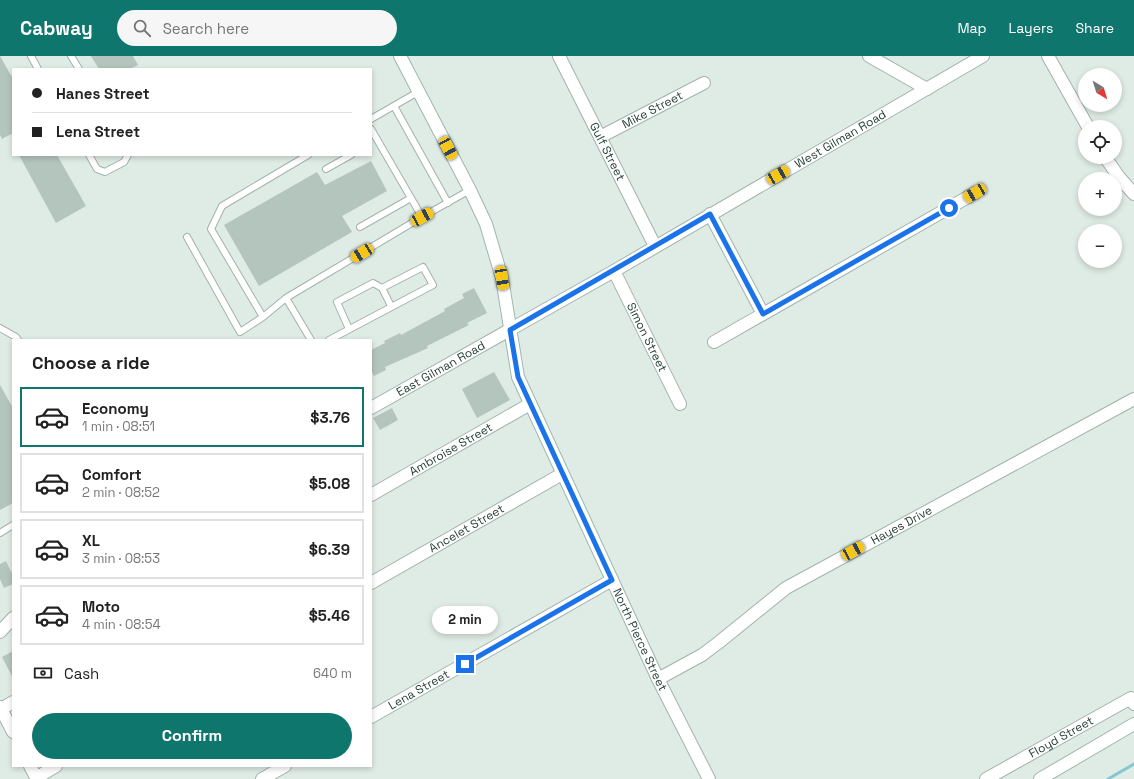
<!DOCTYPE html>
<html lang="en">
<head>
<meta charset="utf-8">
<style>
	body { margin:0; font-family:"Space Grotesk",sans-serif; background:#f6f6f6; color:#222; height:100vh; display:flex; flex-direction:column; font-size:15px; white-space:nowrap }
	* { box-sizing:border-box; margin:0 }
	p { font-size:13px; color:#767676 }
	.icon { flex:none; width:22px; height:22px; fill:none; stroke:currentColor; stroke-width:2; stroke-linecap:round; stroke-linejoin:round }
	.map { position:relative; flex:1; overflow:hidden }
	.panel { position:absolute; left:12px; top:283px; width:360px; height:428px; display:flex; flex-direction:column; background:#fff; border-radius:0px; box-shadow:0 2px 6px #0003 }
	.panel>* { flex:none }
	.banner { position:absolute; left:12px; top:12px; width:360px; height:88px; border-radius:0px; box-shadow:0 2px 6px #0003; display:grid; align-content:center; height:88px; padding:0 20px; background:#fff }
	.needle { width:26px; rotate:142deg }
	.buttons { position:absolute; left:1078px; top:12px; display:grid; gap:8px }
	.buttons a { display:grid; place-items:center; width:44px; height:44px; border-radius:50%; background:#fff; box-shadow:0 2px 6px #0003; font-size:20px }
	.end { position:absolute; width:18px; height:18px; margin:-9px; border:5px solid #1a73e8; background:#fff; box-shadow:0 0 0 2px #fff }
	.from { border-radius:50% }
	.bubble { position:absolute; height:28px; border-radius:14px; background:#fff; box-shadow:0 2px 6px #0003; font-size:13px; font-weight:700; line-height:28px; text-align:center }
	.car { position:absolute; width:12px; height:24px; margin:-12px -6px; border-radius:5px; box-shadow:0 0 3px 1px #0007; background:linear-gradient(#f5c518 24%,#345 0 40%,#f5c518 0 76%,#345 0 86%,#f5c518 0) }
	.banner b { display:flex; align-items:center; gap:14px; height:38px; font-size:15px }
	.banner b+b { border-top:1px solid #e0e0e0 }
	.banner i { width:10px; height:10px; background:#222 }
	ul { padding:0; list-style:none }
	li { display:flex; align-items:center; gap:12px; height:60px; margin:0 8px 6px; padding:0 12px; border:2px solid #e0e0e0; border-radius:0px }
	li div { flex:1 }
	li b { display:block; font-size:15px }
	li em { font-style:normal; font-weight:700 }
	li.selected { border-color:#0f766e }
	li>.icon { width:36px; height:36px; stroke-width:1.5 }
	h2 { padding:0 20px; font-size:18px; line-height:48px }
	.pay { display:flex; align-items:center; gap:10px; height:44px; padding:0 20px; font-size:15px }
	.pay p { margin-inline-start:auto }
	.primary-button { display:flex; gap:8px; margin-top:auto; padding:8px 20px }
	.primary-button a { flex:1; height:46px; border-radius:24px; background:#0f766e; color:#fff; font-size:16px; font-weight:700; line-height:46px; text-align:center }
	header { display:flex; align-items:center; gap:24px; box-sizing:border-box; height:56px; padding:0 20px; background:#0f766e; color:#fff }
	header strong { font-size:19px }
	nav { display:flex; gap:22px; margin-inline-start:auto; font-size:14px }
	.search { width:280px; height:36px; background:#f6f6f6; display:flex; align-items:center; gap:10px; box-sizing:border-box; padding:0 14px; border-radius:22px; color:#767676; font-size:15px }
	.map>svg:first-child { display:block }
</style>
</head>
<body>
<header>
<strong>Cabway</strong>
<div class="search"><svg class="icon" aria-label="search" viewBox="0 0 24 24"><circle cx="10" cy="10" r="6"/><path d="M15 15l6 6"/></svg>Search here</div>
<nav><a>Map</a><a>Layers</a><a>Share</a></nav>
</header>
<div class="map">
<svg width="1134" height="723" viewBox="0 0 1134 723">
	<rect width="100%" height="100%" fill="#dfebe5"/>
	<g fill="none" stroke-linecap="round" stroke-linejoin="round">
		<!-- stream -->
		<path stroke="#84c6d2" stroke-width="3" d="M1108,723L1134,708"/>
	</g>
	<!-- building -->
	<path fill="#b4c5be" d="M0,0L13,23V77L2,83L0,79Z
		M91,0H133L138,9L130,13H99Z
		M19,99H57L86,150L56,167Z
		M371,105L387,135L342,160L352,176L259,230L224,169L317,116L325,129Z
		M474,232L487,257L467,267L469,269L427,290L428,292L385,311L386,314L374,320L371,314V294L385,287L384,285L400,277L401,279L445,255L444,253L464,242L462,238Z
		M494,316L510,344L477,362L462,333Z
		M0,329L13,352V447L0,454Z
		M392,352L398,364L380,374L373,362Z
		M6,505L13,520V528L4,532L0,523V508Z
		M13,595V622L2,601Z"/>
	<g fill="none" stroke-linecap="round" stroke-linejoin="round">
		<defs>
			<path id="lane" d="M31,0L38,13
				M71,0L79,13
				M394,50L448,147
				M371,63L418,36
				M371,73L422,161
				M89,99L97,113L105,116L124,106L128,99
				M308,99L222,150L211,173L263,261L286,242L422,161L470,134
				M326,113L351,99
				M360,171L411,142
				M187,181L240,276L263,261
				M286,242L311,284
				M0,272L16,281L18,284
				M349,273L337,246L373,227L382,232
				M329,284L433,229L423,211L382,232L391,250
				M0,477L13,469"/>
			<g id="street">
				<path id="s1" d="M559,0L655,190"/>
				<path d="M869,0L927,33"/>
				<path d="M1048,0L1088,71"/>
				<path id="s2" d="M600,81L704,27"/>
				<path d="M1105,101L1119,121L1134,138"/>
				<path d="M710,158L763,258"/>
				<path id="s3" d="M614,215L680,348"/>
				<path d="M714,286L975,137"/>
				<path id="s4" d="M371,352L614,215L983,0"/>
				<path id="s5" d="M371,439L530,348"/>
				<path id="s6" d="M371,527L562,418"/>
				<path d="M0,576L13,562"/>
				<path id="s7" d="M658,623L702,599L718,587L786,532L1134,343"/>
				<path d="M0,651L13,676"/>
				<path d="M1,653L13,646"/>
				<path id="s8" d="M371,661L612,524"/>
				<path d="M30,710L37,723"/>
				<path d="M36,722L56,710"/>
				<path d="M262,723L285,710"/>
				<path id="s9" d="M986,723L1131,642L1134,648"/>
			</g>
			<g id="secondary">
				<path id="s10" d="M400,0L470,134L486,168L502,222L518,321L658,623L709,723"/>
				<path d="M1040,723L1134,668"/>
			</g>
		</defs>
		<!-- lane casing -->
		<use href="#lane" stroke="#a2b3ac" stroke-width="8"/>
		<!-- street casing -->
		<use href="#street" stroke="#a2b3ac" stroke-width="14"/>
		<!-- secondary casing -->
		<use href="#secondary" stroke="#9db7ad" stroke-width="14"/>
		<!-- lane -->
		<use href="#lane" stroke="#fff" stroke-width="6"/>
		<!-- street -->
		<use href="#street" stroke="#fff" stroke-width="12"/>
		<!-- secondary -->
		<use href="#secondary" stroke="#fff" stroke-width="12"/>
	</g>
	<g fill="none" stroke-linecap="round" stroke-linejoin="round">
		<!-- route -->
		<path stroke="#1a73e8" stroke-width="5" d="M465,608L612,524L518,321L510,274L710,158L763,258L949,152"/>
	</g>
	<g text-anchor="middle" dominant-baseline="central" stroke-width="3" stroke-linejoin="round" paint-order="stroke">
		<!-- street labels -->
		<g font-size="12" fill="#1f3b33" stroke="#eff7f3">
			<text stroke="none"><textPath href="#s2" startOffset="59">Mike Street</textPath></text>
			<text stroke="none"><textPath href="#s4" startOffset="541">West Gilman Road</textPath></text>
			<text stroke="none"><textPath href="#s1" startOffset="107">Gulf Street</textPath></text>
			<text stroke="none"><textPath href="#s3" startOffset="74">Simon Street</textPath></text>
			<text stroke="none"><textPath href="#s4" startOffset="80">East Gilman Road</textPath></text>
			<text stroke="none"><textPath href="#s5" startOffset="92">Ambroise Street</textPath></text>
			<text stroke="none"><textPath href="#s7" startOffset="289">Hayes Drive</textPath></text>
			<text stroke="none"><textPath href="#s6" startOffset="110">Ancelet Street</textPath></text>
			<text stroke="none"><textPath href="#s10" startOffset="635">North Pierce Street</textPath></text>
			<text stroke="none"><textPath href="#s8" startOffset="55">Lena Street</textPath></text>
			<text stroke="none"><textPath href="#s9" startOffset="86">Floyd Street</textPath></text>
		</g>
	</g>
</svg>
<div class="buttons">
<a><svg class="needle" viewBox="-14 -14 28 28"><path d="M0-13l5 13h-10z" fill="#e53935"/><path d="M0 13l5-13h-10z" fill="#767676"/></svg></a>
<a><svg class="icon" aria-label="locate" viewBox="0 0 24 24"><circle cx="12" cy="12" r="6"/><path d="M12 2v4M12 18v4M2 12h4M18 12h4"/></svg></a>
<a>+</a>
<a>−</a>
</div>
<i class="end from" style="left:949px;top:152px"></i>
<i class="end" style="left:465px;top:608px"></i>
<div class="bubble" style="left:432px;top:550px;width:66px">2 min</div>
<i class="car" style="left:448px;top:92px;rotate:152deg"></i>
<i class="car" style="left:778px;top:119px;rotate:60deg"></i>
<i class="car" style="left:975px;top:137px;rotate:240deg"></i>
<i class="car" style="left:422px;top:161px;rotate:61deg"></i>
<i class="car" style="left:362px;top:197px;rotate:239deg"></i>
<i class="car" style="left:502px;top:222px;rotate:171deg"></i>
<i class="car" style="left:853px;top:495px;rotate:61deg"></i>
<div class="banner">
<b><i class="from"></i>Hanes Street</b>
<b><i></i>Lena Street</b>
</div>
<section class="panel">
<h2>Choose a ride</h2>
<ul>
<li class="selected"><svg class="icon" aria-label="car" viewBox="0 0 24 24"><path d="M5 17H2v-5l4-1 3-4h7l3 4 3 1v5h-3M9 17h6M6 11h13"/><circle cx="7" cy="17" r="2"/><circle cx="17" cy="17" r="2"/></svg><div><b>Economy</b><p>1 min · 08:51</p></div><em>$3.76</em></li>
<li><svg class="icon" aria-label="car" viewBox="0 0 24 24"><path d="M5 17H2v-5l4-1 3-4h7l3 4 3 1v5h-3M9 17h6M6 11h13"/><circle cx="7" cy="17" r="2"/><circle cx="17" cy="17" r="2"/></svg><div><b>Comfort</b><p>2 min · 08:52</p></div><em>$5.08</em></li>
<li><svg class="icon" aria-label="car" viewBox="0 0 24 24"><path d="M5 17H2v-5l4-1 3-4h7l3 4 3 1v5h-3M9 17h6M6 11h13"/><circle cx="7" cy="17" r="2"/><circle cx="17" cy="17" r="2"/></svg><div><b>XL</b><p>3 min · 08:53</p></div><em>$6.39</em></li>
<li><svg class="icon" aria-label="car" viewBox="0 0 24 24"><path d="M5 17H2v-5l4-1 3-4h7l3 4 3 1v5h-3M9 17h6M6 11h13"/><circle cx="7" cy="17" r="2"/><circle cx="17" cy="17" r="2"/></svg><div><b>Moto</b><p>4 min · 08:54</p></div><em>$5.46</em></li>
</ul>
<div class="pay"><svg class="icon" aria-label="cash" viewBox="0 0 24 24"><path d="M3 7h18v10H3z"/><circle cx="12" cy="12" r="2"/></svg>Cash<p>640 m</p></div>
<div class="primary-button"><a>Confirm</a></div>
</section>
</div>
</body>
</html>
